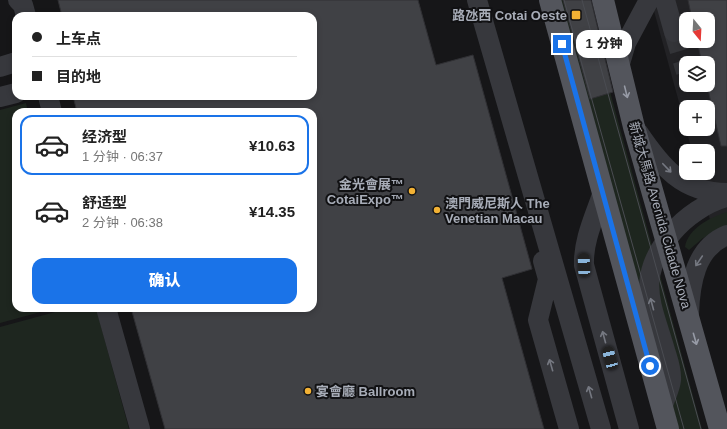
<!DOCTYPE html>
<html lang="zh">
<head>
<meta charset="utf-8">
<style>
	body { margin:0; font-family:Helvetica,"Noto Sans SC",sans-serif; background:#f2f2f2; color:#222; height:100vh; display:flex; flex-direction:column; font-size:15px; white-space:nowrap }
	* { box-sizing:border-box; margin:0 }
	p { font-size:13px; color:#767676 }
	.icon { flex:none; width:22px; height:22px; fill:none; stroke:currentColor; stroke-width:2; stroke-linecap:round; stroke-linejoin:round }
	.map { position:relative; flex:1; overflow:hidden }
	.side { position:absolute; left:12px; top:108px; width:305px; height:204px; display:flex; flex-direction:column; background:#fff; border-radius:12px; box-shadow:0 2px 6px #0003 }
	.side>* { flex:none }
	.banner { position:absolute; left:12px; top:12px; width:305px; height:88px; border-radius:12px; box-shadow:0 2px 6px #0003; display:grid; align-content:center; height:88px; padding:0 20px; background:#fff }
	.needle { width:26px; rotate:162deg }
	.buttons { position:absolute; left:679px; top:12px; display:grid; gap:8px }
	.buttons a { display:grid; place-items:center; width:36px; height:36px; border-radius:8px; background:#fff; box-shadow:0 2px 6px #0003; font-size:20px }
	.end { position:absolute; width:18px; height:18px; margin:-9px; border:5px solid #1a73e8; background:#fff; box-shadow:0 0 0 2px #fff }
	.from { border-radius:50% }
	.bubble { position:absolute; height:28px; border-radius:12px; background:#fff; box-shadow:0 2px 6px #0003; font-size:13px; font-weight:800; line-height:28px; text-align:center }
	.car { position:absolute; width:12px; height:24px; margin:-12px -6px; border-radius:5px; box-shadow:0 0 3px 1px #0007; background:linear-gradient(#222 24%,#8ab4d8 0 40%,#222 0 76%,#8ab4d8 0 86%,#222 0) }
	.banner b { display:flex; align-items:center; gap:14px; height:38px; font-size:15px }
	.banner b+b { border-top:1px solid #e0e0e0 }
	.banner i { width:10px; height:10px; background:#222 }
	ul { padding:7px 0 0; list-style:none }
	li { display:flex; align-items:center; gap:12px; height:60px; margin:0 8px 6px; padding:0 12px; border:2px solid transparent; border-radius:12px }
	li div { flex:1 }
	li b { display:block; font-size:15px }
	li em { font-style:normal; font-weight:800 }
	li.on { border-color:#1a73e8 }
	li>.icon { width:36px; height:36px; stroke-width:1.5 }
	.button { display:flex; gap:8px; margin-top:auto; padding:8px 20px }
	.button a { flex:1; height:46px; border-radius:12px; background:#1a73e8; color:#fff; font-size:16px; font-weight:800; line-height:46px; text-align:center }
	.map>svg:first-child { display:block }
</style>
</head>
<body>
<div class="map">
<svg width="727" height="429" viewBox="0 0 727 429">
	<rect width="100%" height="100%" fill="#161618"/>
	<!-- built -->
	<path fill="#222225" fill-rule="evenodd" d="M651,0H727V247L718,251L698,173H708V151H692L686,129H708V107H686V128ZM686,19H708V41H686ZM686,63H708V85H686Z"/>
	<!-- green -->
	<path fill="#1e261f" d="M560,0H585L702,429H679Z
		M26,103L28,112H16V308H55L0,323V110Z
		M727,212V226L703,238L689,250L685,247C688,228 711,217 727,212Z
		M70,308H96L129,429H0V327Z"/>
	<!-- building -->
	<path fill="#404145" stroke="#303034" d="M58,0H418L436,65L473,55L532,269L502,278L544,429H165L131,308H313V112H77L73,96H313V16H62Z
		M563,0H591L613,92L590,99Z
		M688,0H727V146H721L707,85L708,63H702L697,41H708V19H692Z"/>
	<g fill="none" stroke-linecap="round" stroke-linejoin="round">
		<!-- minor-tunnel -->
		<path stroke="#333438" stroke-width="20" stroke-dasharray="20 10" stroke-linecap="butt" d="M674,32L686,72"/>
		<!-- minor -->
		<path stroke="#37383d" stroke-width="20" d="M18,0L23,5L26,16
			M477,0L601,429
			M665,0L674,32
			M0,67L16,62
			M619,67L626,43L649,0
			M48,96L52,112
			M0,97L16,93
			M638,132C661,166 682,193 727,193
			M603,192C595,216 583,240 584,265L629,429
			M543,261L548,279L538,320L569,429
			M106,308L140,429
			M689,314C690,284 695,248 727,235
			M662,409C664,399 670,390 671,380C672,370 668,360 665,350C651,302 635,278 672,233C685,217 707,202 727,197"/>
		<!-- major -->
		<path stroke="#53555c" stroke-width="22" d="M550,0L668,429
			M603,0L634,127L720,429"/>
		<!-- tram -->
		<path stroke="#4a4c52" stroke-width="1" d="M564,0L684,429
			M582,0L701,429"/>
	</g>
	<!-- one-way arrows -->
	<defs><path id="oneway-shaft" d="M-6 0H5M1.5-3L5.5 0L1.5 3" fill="none" stroke-width="1.6" stroke-linecap="round" stroke-linejoin="round"/></defs>
	<g stroke="#979ba6">
		<use href="#oneway-shaft" transform="translate(626 92) rotate(76)"/>
		<use href="#oneway-shaft" transform="translate(695 339) rotate(74)"/>
	</g>
	<g stroke="#757881">
		<use href="#oneway-shaft" transform="translate(667 168) rotate(46)"/>
		<use href="#oneway-shaft" transform="translate(699 261) rotate(124)"/>
		<use href="#oneway-shaft" transform="translate(652 304) rotate(-105)"/>
		<use href="#oneway-shaft" transform="translate(604 337) rotate(-105)"/>
		<use href="#oneway-shaft" transform="translate(551 365) rotate(-106)"/>
		<use href="#oneway-shaft" transform="translate(590 392) rotate(-106)"/>
	</g>
	<g fill="none" stroke-linecap="round" stroke-linejoin="round">
		<!-- route -->
		<path stroke="#1a73e8" stroke-width="5" d="M562,44L650,366"/>
	</g>
	<!-- markers -->
	<g fill="#f2b134" stroke="#111113" stroke-width="1.5">
		<rect x="571" y="10" width="10" height="10" rx="2"/>
		<circle cx="412" cy="191" r="4"/>
		<circle cx="437" cy="210" r="4"/>
		<circle cx="308" cy="391" r="4"/>
	</g>
	<g text-anchor="middle" dominant-baseline="central" stroke-width="4" stroke-linejoin="round" paint-order="stroke">
		<!-- poi labels -->
		<g font-size="13" font-weight="bold" fill="#a8adb8" stroke="#111113" text-anchor="end">
			<text x="567" y="15">路氹西 Cotai Oeste</text>
			<text x="404" y="184">金光會展™<tspan x="404" dy="15">CotaiExpo™</tspan></text>
			<text x="445" y="203" text-anchor="start">澳門威尼斯人 The<tspan x="445" dy="15">Venetian Macau</tspan></text>
			<text x="316" y="391" text-anchor="start">宴會廳 Ballroom</text>
		</g>
		<!-- street labels -->
		<g font-size="13" fill="#a8adb8" stroke="#111113">
			<text transform="translate(660 215) rotate(74)">新城大馬路 Avenida Cidade Nova</text>
		</g>
	</g>
</svg>
<div class="buttons">
<a><svg class="needle" viewBox="-14 -14 28 28"><path d="M0-13l5 13h-10z" fill="#e53935"/><path d="M0 13l5-13h-10z" fill="#767676"/></svg></a>
<a><svg class="icon" aria-label="layers" viewBox="0 0 24 24"><path d="M12 4l9 5-9 5-9-5zM3 14l9 5 9-5"/></svg></a>
<a>+</a>
<a>−</a>
</div>
<i class="end from" style="left:650px;top:366px"></i>
<i class="end" style="left:562px;top:44px"></i>
<div class="bubble" style="left:576px;top:30px;width:56px">1 分钟</div>
<i class="car" style="left:584px;top:265px;rotate:358deg"></i>
<i class="car" style="left:610px;top:358px;rotate:345deg"></i>
<div class="banner">
<b><i class="from"></i>上车点</b>
<b><i></i>目的地</b>
</div>
<section class="side">
<ul>
<li class="on"><svg class="icon" aria-label="car" viewBox="0 0 24 24"><path d="M5 17H2v-5l4-1 3-4h7l3 4 3 1v5h-3M9 17h6M6 11h13"/><circle cx="7" cy="17" r="2"/><circle cx="17" cy="17" r="2"/></svg><div><b>经济型</b><p>1 分钟 · 06:37</p></div><em>¥10.63</em></li>
<li><svg class="icon" aria-label="car" viewBox="0 0 24 24"><path d="M5 17H2v-5l4-1 3-4h7l3 4 3 1v5h-3M9 17h6M6 11h13"/><circle cx="7" cy="17" r="2"/><circle cx="17" cy="17" r="2"/></svg><div><b>舒适型</b><p>2 分钟 · 06:38</p></div><em>¥14.35</em></li>
</ul>
<div class="button"><a>确认</a></div>
</section>
</div>
</body>
</html>
